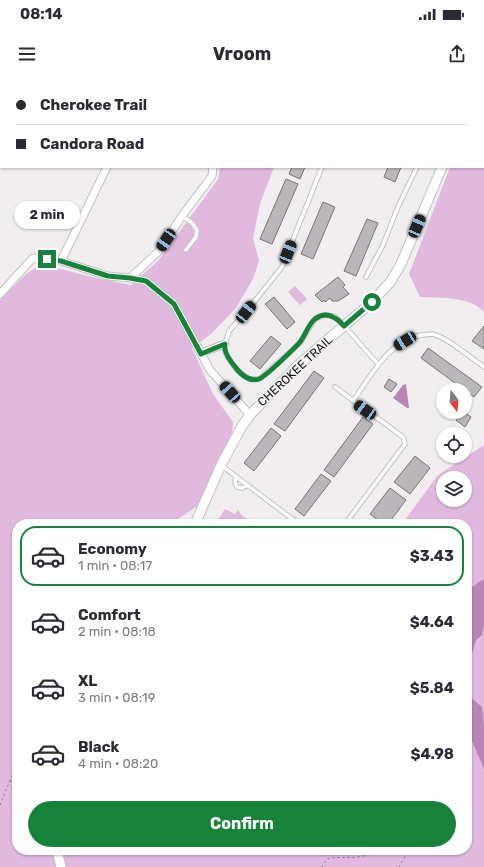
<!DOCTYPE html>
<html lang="en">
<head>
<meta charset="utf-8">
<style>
	body { margin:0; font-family:Rubik,sans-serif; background:#f2f2f3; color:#2b2b33; height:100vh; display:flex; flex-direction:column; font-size:15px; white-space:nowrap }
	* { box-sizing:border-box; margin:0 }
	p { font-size:13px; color:#7c7c81 }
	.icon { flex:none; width:22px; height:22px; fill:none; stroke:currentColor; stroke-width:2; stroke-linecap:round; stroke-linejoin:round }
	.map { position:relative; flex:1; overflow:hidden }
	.sheet { position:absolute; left:12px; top:439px; width:460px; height:336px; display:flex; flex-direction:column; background:#fff; border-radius:16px; box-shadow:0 1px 3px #0004 }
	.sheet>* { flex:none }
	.banner { position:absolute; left:0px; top:0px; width:484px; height:88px; box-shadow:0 1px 3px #0004; display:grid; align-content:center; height:88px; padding:0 16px; background:#fff }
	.needle { width:26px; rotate:164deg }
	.tools { position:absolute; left:436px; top:303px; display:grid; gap:8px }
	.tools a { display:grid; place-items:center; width:36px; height:36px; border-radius:50%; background:#fff; box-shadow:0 1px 3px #0004; font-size:20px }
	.end { position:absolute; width:18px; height:18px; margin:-9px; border:5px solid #17833a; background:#fff; box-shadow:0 0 0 2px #fff }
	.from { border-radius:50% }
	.bubble { position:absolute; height:28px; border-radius:14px; background:#fff; box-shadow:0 1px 3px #0004; font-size:13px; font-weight:700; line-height:28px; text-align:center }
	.car { position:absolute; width:12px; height:24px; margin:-12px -6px; border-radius:5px; box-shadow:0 0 3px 1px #0007; background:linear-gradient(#222 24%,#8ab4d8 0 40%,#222 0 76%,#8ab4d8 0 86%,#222 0) }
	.banner b { display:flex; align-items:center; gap:14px; height:38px; font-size:15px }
	.banner b+b { border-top:1px solid #e1e1e2 }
	.banner i { width:10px; height:10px; background:#2b2b33 }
	ul { padding:7px 0 0; list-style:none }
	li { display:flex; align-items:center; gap:12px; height:60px; margin:0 8px 6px; padding:0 8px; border:2px solid transparent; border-radius:16px }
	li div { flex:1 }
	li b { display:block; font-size:15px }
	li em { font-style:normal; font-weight:700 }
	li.on { border-color:#17833a }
	li>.icon { width:36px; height:36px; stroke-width:1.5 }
	.primary-button { display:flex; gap:8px; margin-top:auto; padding:8px 16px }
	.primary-button a { flex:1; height:46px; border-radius:24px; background:#17833a; color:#fff; font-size:16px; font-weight:700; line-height:46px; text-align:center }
	.status { display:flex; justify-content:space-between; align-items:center; height:28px; padding:0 20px; background:#fff; direction:ltr }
	.status svg { height:11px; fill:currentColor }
	header { display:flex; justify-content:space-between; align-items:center; height:52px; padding:0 16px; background:#fff; font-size:18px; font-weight:700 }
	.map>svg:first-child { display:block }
</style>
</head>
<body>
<div class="status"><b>08:14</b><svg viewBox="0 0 49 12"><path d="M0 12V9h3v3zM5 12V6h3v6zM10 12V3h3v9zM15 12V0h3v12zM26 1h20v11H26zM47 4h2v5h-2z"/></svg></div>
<header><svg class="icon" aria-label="menu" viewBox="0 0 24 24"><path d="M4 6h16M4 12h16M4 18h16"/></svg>Vroom<svg class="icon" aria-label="share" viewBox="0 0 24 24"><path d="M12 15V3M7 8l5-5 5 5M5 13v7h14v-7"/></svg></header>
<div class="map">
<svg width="484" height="787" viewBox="0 0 484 787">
	<rect width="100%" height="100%" fill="#f1eef0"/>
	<!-- green -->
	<path fill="#e1b9de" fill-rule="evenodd" d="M483,41H484V232C470,216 439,218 420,217L409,194L450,87H483Z
		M220,87H274L260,124L253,158L259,181L253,199L236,228L211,254L192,268L213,314L233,342L232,357L198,426L170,444H17V770H467V444H402L438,395L484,365V787H0V220L26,194L38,186H49L100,199L131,205L158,181L218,99ZM443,398H465V420H443Z
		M295,206L307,219L300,225L288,212Z
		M225,429L235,434L238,430L242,435L254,444H215Z"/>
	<!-- water -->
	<path fill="#b786b4" d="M406,304L409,328H407L393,318L403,305Z
		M484,499V544L482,555L476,560L467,590V510Z
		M467,614L482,627L484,645V689L473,663L467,654Z"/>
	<!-- building -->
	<path fill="#bab7ba" stroke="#777477" d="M292,87H305L300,99L289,94Z
		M388,87H401L395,102L384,97Z
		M286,99L298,104L272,164L260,159Z
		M323,122L335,127L313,179L301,174Z
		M367,139L378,143L356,196L344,191Z
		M338,197L345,205L343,207L349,214L338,221H332L330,218L325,222L324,220L322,222L315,215Z
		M274,217L295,242L287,249L265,224Z
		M484,246V269L472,261Z
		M271,256L281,264L260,289L250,281Z
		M428,268L482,307L474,317L421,278Z
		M314,291L324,298L285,351L274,344Z
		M389,299L397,304L391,312L384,307Z
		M462,332H464L471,337L465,347L456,340Z
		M363,337L373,344L334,397L324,390Z
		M271,348L281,356L254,391L244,383Z
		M415,376L430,388L410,414L394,402Z
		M321,394L331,401L304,436L295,429Z
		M390,408L406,420L388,444H383L370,434Z"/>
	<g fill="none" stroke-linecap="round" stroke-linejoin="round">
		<defs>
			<path id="service" d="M322,87L282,187L246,232L229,251L225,264L224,267L226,274L236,289L249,299H259L300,263L315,239L325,235L334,236L339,240L378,284
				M182,136L192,143L197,150L196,157L186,170
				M366,197L383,165L397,129L417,87
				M335,307L403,357L405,364L345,444
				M353,321C370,297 390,259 422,255C425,255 429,254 432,254C447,257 471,278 484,287
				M222,386L299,444
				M236,396L235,403L237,407L242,408L248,405"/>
			<path id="minor" d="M151,1L152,0
				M240,1V0
				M61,181L107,87
				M130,198L158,172L182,136L212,96L213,87
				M0,214L33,178L61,181L108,196L130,198L146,201L174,224L210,290L250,335
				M201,273L225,264"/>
			<path id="tertiary" d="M480,0V1
				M483,16L484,21
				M483,32H484
				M195,444L221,385L242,346L250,335L297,286L372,222L391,201L401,184L442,87
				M57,770L61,787"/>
		</defs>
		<!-- service casing -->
		<use href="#service" stroke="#c3c0c2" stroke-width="5.5"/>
		<!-- minor casing -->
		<use href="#minor" stroke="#c3c0c2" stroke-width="9"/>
		<!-- tertiary casing -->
		<use href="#tertiary" stroke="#c3c0c2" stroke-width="11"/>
		<!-- path -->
		<path stroke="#7d7b7d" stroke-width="1" stroke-dasharray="2 3" stroke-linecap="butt" d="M206,439L209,444
			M10,702L17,696
			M0,725L11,698L17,689
			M322,787L327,779C343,775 360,782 375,770
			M399,787L409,770"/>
		<!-- service -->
		<use href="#service" stroke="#fff" stroke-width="3.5"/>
		<!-- minor -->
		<use href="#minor" stroke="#fff" stroke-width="7"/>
		<!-- tertiary -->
		<use href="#tertiary" stroke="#fff" stroke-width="9"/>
	</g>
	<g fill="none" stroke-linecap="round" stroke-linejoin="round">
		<!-- route -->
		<path stroke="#17833a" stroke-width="5" d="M47,179L61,181L108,196L130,198L146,201L174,224L201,274L225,264C223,272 230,281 236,288C241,295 250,302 259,299C265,297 295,268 300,262C305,256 309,243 315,239C326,230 337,238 344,246L372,222"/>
	</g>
	<g text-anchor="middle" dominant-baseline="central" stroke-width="3" stroke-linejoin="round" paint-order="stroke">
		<!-- street labels -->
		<g font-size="12" fill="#151415" stroke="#f1eef0">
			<text transform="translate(295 291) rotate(-43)">CHEROKEE TRAIL</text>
		</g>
	</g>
</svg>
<div class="tools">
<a><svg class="needle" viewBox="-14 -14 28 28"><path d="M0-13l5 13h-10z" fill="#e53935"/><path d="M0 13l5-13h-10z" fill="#7c7c81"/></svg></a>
<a><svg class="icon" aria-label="locate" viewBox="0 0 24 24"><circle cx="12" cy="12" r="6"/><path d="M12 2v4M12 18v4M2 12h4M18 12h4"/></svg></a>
<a><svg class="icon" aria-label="layers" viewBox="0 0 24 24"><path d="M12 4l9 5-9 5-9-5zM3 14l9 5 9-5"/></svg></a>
</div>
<i class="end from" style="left:372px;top:222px"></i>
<i class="end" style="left:47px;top:179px"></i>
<div class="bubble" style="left:14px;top:121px;width:66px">2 min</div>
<i class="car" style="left:417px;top:146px;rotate:23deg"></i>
<i class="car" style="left:166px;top:160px;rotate:214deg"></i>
<i class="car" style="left:288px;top:172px;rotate:22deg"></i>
<i class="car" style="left:246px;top:232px;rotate:38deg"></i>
<i class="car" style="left:405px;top:261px;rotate:238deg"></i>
<i class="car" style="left:230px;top:312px;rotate:318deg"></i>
<i class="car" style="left:365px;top:330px;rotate:305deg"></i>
<div class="banner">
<b><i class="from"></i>Cherokee Trail</b>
<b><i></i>Candora Road</b>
</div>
<section class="sheet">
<ul>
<li class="on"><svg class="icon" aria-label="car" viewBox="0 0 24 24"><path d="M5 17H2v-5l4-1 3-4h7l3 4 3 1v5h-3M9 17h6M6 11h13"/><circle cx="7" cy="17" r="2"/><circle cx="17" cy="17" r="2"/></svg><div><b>Economy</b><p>1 min · 08:17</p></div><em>$3.43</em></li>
<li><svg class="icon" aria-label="car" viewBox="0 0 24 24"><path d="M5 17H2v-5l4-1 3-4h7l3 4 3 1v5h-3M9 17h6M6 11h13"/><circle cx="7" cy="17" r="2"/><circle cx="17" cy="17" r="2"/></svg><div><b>Comfort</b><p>2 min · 08:18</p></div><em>$4.64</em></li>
<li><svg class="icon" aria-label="car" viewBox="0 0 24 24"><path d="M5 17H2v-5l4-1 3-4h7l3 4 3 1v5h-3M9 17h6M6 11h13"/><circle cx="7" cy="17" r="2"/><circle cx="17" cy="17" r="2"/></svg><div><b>XL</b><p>3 min · 08:19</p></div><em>$5.84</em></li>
<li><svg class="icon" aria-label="car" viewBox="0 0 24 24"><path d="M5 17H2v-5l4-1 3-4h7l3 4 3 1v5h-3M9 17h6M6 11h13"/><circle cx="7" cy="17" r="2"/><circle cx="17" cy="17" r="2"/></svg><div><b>Black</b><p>4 min · 08:20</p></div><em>$4.98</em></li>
</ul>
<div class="primary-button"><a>Confirm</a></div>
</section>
</div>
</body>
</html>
